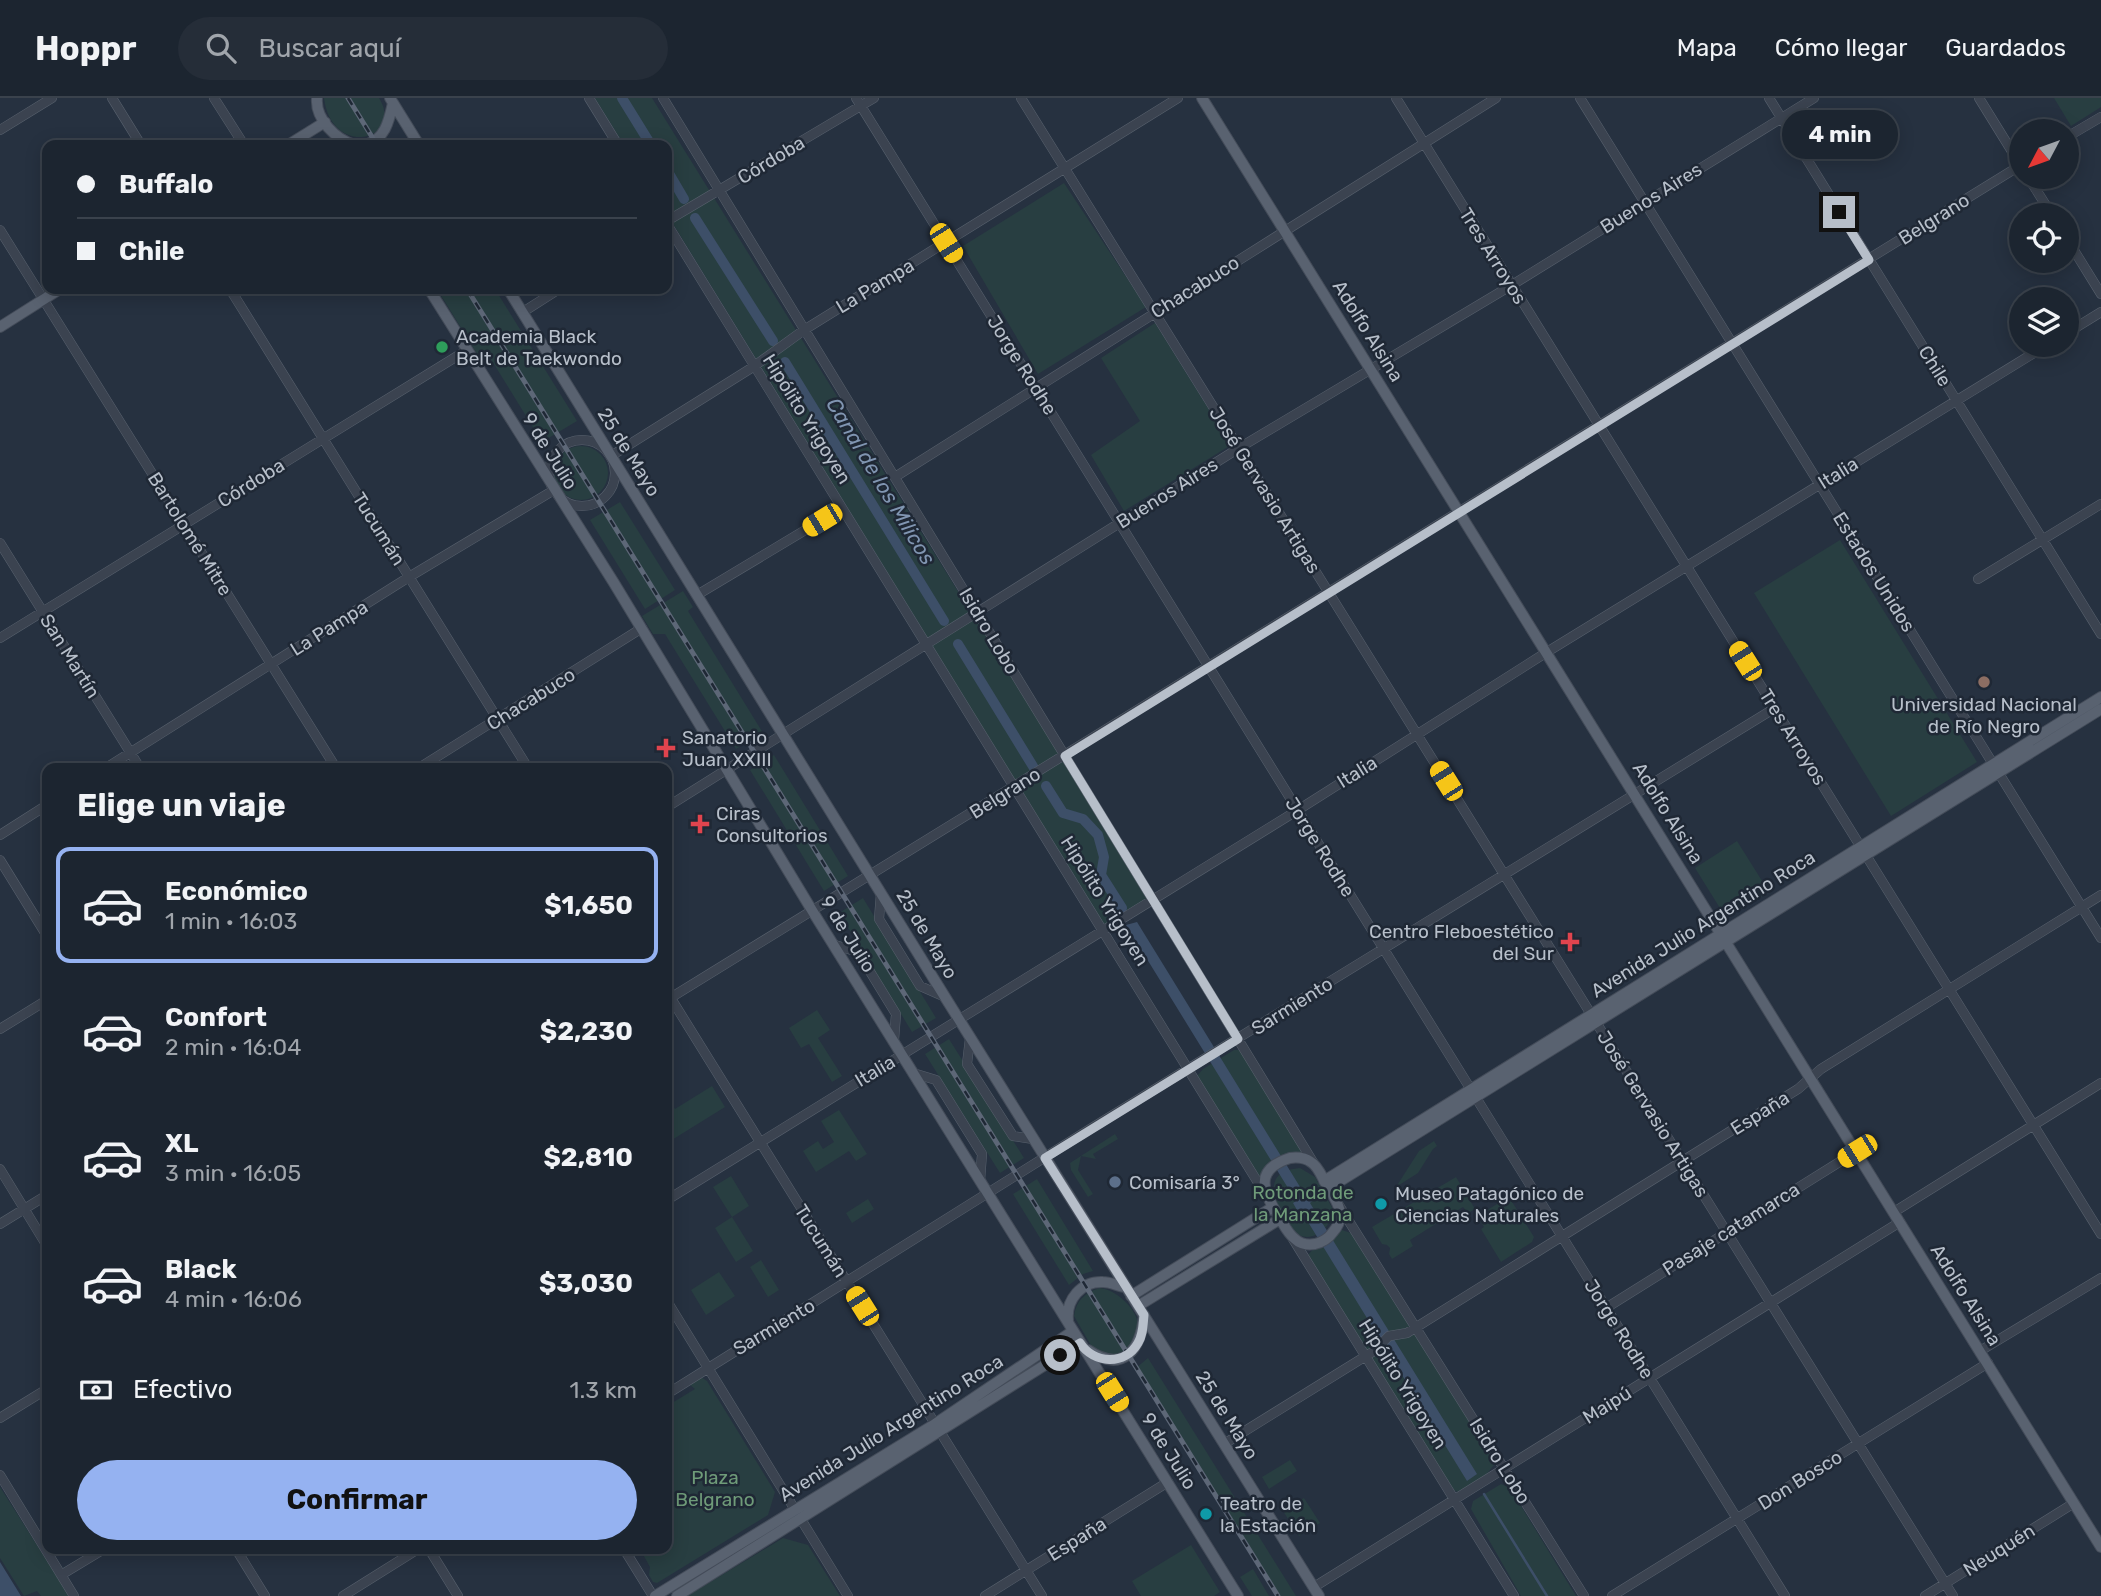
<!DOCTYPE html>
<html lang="es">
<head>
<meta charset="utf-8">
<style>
	body { margin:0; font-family:Rubik,sans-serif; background:#252d38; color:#f1f3f6; height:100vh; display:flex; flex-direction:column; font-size:26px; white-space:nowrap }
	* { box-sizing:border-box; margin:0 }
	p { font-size:23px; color:#a0a5ab }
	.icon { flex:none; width:38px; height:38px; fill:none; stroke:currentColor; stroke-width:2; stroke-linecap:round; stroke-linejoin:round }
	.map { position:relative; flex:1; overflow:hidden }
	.panel { position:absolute; left:42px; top:665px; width:630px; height:791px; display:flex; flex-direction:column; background:#1c2530; border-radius:14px; box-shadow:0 4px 18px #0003,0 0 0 2px #3a424c }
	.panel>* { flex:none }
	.banner { position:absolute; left:42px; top:42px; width:630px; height:154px; border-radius:14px; box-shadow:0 4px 18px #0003,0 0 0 2px #3a424c; display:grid; align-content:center; height:154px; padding:0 35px; background:#1c2530 }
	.needle { width:46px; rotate:229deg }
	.fabs { position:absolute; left:2009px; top:21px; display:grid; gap:14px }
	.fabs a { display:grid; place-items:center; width:70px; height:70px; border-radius:50%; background:#1c2530; box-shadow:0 4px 18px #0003,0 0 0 2px #3a424c; font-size:35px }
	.end { position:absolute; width:32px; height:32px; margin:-16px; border:9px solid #b7bfca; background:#111; box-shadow:0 0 0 4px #111 }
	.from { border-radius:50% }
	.bubble { position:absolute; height:49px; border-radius:24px; background:#1c2530; box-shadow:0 4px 18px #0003,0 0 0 2px #3a424c; font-size:23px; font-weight:700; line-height:49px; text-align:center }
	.car { position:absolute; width:21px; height:42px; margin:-21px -10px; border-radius:9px; box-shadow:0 0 5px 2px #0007; background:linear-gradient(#f5c518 24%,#345 0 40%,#f5c518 0 76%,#345 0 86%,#f5c518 0) }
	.banner b { display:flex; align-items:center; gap:24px; height:66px; font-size:26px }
	.banner b+b { border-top:2px solid #3a424c }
	.banner i { width:18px; height:18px; background:#f1f3f6 }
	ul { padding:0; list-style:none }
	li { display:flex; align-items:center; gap:21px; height:116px; margin:0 14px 10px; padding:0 21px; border:4px solid transparent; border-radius:14px }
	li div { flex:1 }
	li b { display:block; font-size:26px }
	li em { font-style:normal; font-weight:700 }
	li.current { border-color:#95b2f1 }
	li>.icon { width:63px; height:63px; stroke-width:1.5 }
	h2 { padding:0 35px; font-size:32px; line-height:84px }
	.pay { display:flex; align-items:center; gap:18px; height:77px; padding:0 35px; font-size:26px }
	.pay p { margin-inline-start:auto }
	.cta { display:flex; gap:14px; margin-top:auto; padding:14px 35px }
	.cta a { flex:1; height:80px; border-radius:42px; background:#95b2f1; color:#111; font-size:28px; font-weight:700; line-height:80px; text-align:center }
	header { display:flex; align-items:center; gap:42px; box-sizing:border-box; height:98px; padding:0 35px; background:#1c2530; border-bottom:2px solid #3a424c }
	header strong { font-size:33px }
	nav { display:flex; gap:38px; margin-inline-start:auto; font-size:24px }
	.search { width:490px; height:63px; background:#252d38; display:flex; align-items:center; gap:18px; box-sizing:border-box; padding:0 24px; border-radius:38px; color:#a0a5ab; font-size:26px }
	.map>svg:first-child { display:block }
</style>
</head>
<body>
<header>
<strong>Hoppr</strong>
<div class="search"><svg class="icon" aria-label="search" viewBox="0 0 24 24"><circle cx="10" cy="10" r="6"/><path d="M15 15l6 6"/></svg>Buscar aquí</div>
<nav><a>Mapa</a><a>Cómo llegar</a><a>Guardados</a></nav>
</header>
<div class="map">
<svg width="2101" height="1498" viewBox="0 0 2101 1498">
	<rect width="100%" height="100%" fill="#263140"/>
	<!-- green -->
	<path fill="#283e41" d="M324,0H379C405,41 332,62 324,0Z
		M595,0H652L1150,803L1104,827L667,116V47H624Z
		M2054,0H2101V9L2071,28Z
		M1064,85L1146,209L1038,276L963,148Z
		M437,191H495L577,323L542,344L489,258L479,259Z
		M1155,225L1231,347L1124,413L1091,357L1140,323L1101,260Z
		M554 375a27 27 0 1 1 54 0a27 27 0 1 1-54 0Z
		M620,404L675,492L645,511L590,422Z
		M1840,442L1977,664L1891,718L1754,495Z
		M683,493L693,509L688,513L763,635L736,651L665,536H653L642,518Z
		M774,657L848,778L824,793L750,672Z
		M1737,743L1769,794L1733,816L1723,815L1695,770Z
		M863,800L936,920L912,934L839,815Z
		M817,912L830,932L818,940L842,978L832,984L809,946L801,950L789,930Z
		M949,941L1024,1060L1000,1075L925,956Z
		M1234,952H1240L1303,1054L1260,1080L1197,978L1203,971Z
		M712,988L725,1009L667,1045V997L675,1011Z
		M839,1012L867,1056L856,1063L849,1053L816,1074L803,1053L818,1043L823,1051L834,1044L821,1023Z
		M1115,1036L1118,1041L1093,1056L1096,1061L1081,1058L1078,1072L1093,1096L1088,1099L1071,1072L1070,1065Z
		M1434,1043L1437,1048L1433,1051L1418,1075L1396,1089L1419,1053Z
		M1300,1070L1315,1079L1334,1113C1330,1132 1309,1148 1293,1133C1279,1111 1255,1074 1300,1070Z
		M731,1078L749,1108L732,1119L753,1153L736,1164L715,1130L732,1119L713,1089Z
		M1456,1079L1475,1111L1468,1115L1463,1109L1410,1142L1413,1148L1392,1161L1389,1156L1390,1150L1387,1147L1382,1146L1372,1129Z
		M1037,1081L1093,1173L1083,1176L1069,1187L1013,1096Z
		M1509,1099L1534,1139L1532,1144L1501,1164L1481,1131L1484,1129L1477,1118Z
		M868,1101L874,1111L852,1125L846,1115Z
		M1342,1132L1351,1135L1493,1360L1494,1367L1485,1378L1458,1394L1451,1391L1308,1158C1314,1146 1333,1142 1342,1132Z
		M761,1162L779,1192L768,1199L750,1169Z
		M719,1174L735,1198L706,1217L691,1192Z
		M1100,1190C1116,1191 1141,1214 1138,1231C1137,1238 1131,1245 1128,1251L1113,1258L1093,1251L1074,1218C1076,1203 1085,1194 1100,1190Z
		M1148,1260L1296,1498H1278L1136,1270Z
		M701,1279L707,1283L775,1394L768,1417L657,1485L653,1484L649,1477L650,1469L640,1451H667V1308L695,1291L689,1286Z
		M1290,1362L1297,1373L1269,1391L1262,1379Z
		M1501,1386L1510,1390L1576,1498H1521L1471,1411L1473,1403Z
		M0,1389L61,1485L68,1498H41L37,1493L24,1498L0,1460Z
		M1304,1400L1320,1425L1299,1438L1283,1413Z
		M783,1440L808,1447L840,1498H687Z
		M1191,1447L1220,1494L1214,1498H1141L1132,1483Z
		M1253,1471L1269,1498H1252L1240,1479Z"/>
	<!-- water -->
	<path fill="#3d4f68" d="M1137,824L1305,1097H1308L1312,1103L1310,1105L1477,1376L1467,1383L1300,1111L1297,1112L1293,1105L1296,1103L1126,827Z
		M0,1464L21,1498H0Z"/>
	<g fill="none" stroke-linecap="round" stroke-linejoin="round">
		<!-- stream -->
		<path stroke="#3d4f68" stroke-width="2.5" d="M1484,1396L1547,1498"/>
		<!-- canal -->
		<path stroke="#3d4f68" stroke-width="10" d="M622,0L651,47
			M667,72L684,101
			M695,120L773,243
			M785,264L944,523
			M958,546L1034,670
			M1046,688L1063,715L1083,721L1098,737L1104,759L1101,777L1122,810"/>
		<defs>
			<path id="minor" d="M112,0L141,47
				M214,0L244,47
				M589,0L618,47
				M663,0L1313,1064
				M856,0L1785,1498
				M1021,0L1953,1498
				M1396,0L2101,1136
				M1580,0L2101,840
				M1769,0L2101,536
				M1979,0L2021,68
				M0,32L52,0
				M2067,39L2101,19
				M2028,79L2052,117
				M667,123L874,0
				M667,126L1265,1096
				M0,132L336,670
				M2067,141L2101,196
				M230,191L528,670
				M523,214L559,191
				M2067,235L2101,214
				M549 375a33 33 0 1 1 66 0a33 33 0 1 1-66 0Z
				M611,358L753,269L804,232L1178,0
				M895,379L1496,0
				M0,445L140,670
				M1978,481L2101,406
				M697,497L842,410
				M0,540L467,252
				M106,670L409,479L554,392
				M419,670L642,530
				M667,709L1239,350L1512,187L1814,0
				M0,737L47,707
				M0,762L47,838
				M881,795L879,821L920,888L945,899
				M835,847L858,854L896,916L894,942
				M667,894L1042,1498
				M667,902L2021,67
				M0,931L47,902
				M970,940L967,966L1013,1038L1033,1041
				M913,975L936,982L982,1056L980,1083
				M0,1071L47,1148
				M667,1102L1298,712L1547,554L2047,247
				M1340,1109L1584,1498
				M1894,1114L2101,985
				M0,1126L47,1097
				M1293,1141L1514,1498
				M667,1203L848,1498
				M1606,1210L1857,1053
				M1980,1253L2101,1180
				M667,1296L1090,1031L1775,610
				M0,1320L47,1291
				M1224,1346L1374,1253L1389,1238L1407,1235L1798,991L1821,971L2101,797
				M0,1377L74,1498
				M236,1451L265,1498
				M429,1451L458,1498
				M624,1451L653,1498
				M61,1477L104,1451
				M1314,1489L1900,1124
				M343,1498L418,1451
				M985,1498L1168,1384
				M1612,1498L1988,1265
				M1925,1498L2074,1405"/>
			<path id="major" d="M317,0C315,21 336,42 355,47
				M1202,0L2101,1449
				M393,5L419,47
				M288,47L325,24
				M365,47C385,42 389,23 393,5L390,0
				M429,191L614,485L813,814L1238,1498
				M508,191L945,899L1319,1498
				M0,229L60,191
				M1290,1060C1297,1059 1304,1059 1311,1064C1318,1068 1322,1079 1326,1086C1336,1102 1348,1117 1333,1134C1329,1140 1323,1144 1315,1146C1308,1147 1300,1146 1295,1141C1288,1136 1284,1127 1279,1119C1264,1095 1252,1072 1290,1060Z
				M1324,1083L2101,599
				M1329,1090L2101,611
				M1131,1198L1273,1109
				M1138,1208L1280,1121
				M1068,1222C1066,1202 1081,1183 1103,1184C1110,1184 1118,1188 1125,1189
				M1088,1252C1123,1276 1141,1252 1144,1217
				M655,1498L935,1326L1073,1233
				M677,1498L1080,1245"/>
		</defs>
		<!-- minor casing -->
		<use href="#minor" stroke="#58616d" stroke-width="10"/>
		<!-- major casing -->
		<use href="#major" stroke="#444c59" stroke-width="12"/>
		<!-- minor -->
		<use href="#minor" stroke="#3b4350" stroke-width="9"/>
		<!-- major -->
		<use href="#major" stroke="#596270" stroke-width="10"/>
		<defs>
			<path id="rail" d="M348,0L377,47
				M467,191L1278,1498"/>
		</defs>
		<!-- rail casing -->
		<use href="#rail" stroke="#5d6777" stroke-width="5"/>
		<!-- rail -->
		<use href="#rail" stroke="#1f2835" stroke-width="2.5" stroke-dasharray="8" stroke-linecap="butt"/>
	</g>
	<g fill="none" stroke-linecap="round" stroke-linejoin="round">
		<!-- route -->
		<path stroke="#b7bfca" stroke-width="9" d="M1060,1257L1080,1245C1094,1266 1125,1268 1138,1245C1143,1237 1143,1227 1144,1217L1045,1060L1238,941L1065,658L1869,162L1839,114"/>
	</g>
	<!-- markers -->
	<circle fill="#2e9e5b" stroke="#1f2835" stroke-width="2.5" cx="442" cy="249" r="7"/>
	<circle fill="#8d6e63" stroke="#1f2835" stroke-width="2.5" cx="1984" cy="584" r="7"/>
	<g fill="#e0444e" stroke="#1f2835" stroke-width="2.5">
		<path d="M662.5 639.5h7v7h7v7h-7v7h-7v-7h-7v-7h7z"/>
		<path d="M696.5 715.5h7v7h7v7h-7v7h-7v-7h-7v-7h7z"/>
		<path d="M1566.5 833.5h7v7h7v7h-7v7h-7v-7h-7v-7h7z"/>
	</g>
	<circle fill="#5c6f8a" stroke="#1f2835" stroke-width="2.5" cx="1115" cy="1084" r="7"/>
	<g fill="#0f9aa8" stroke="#1f2835" stroke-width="2.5">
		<circle cx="1381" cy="1106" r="7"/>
		<circle cx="1206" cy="1416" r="7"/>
	</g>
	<g text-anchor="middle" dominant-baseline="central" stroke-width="5" stroke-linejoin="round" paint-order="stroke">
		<!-- street labels -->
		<g font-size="19" fill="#b7bfca" stroke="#1f2835">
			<text transform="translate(771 62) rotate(-31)">Córdoba</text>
			<text transform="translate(1651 100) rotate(-32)">Buenos Aires</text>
			<text transform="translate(1934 121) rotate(-32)">Belgrano</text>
			<text transform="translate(1493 158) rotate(58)">Tres Arroyos</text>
			<text transform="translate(875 188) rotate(-31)">La Pampa</text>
			<text transform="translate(1195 189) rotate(-32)">Chacabuco</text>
			<text transform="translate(1368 233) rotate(58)">Adolfo Alsina</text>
			<text transform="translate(1022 267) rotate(58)">Jorge Rodhe</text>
			<text transform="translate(1935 268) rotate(58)">Chile</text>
			<text transform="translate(807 321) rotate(58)">Hipólito Yrigoyen</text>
			<text transform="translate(550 353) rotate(58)">9 de Julio</text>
			<text transform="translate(629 354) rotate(58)">25 de Mayo</text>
			<text transform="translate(1838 375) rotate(-32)">Italia</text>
			<text transform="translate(251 385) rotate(-32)">Córdoba</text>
			<text transform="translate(1265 392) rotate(58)">José Gervasio Artigas</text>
			<text transform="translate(1167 395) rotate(-32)">Buenos Aires</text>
			<text transform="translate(379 431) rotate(58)">Tucumán</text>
			<text transform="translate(190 436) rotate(58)">Bartolomé Mitre</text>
			<text transform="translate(1874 474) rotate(58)">Estados Unidos</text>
			<text transform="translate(329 530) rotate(-32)">La Pampa</text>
			<text transform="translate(989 533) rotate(59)">Isidro Lobo</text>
			<text transform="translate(70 558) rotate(58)">San Martín</text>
			<text transform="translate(531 601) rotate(-32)">Chacabuco</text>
			<text transform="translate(1793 639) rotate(58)">Tres Arroyos</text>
			<text transform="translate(1357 674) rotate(-32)">Italia</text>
			<text transform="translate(1005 695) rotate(-32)">Belgrano</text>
			<text transform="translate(1668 715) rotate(58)">Adolfo Alsina</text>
			<text transform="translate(1320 749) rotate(58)">Jorge Rodhe</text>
			<text transform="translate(1105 803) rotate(58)">Hipólito Yrigoyen</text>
			<text transform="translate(1703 826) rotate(-32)">Avenida Julio Argentino Roca</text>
			<text transform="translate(848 836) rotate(58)">9 de Julio</text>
			<text transform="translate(927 836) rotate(59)">25 de Mayo</text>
			<text transform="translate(1292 908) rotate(-32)">Sarmiento</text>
			<text transform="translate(875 973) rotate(-31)">Italia</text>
			<text transform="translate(1760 1015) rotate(-32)">España</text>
			<text transform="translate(1653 1016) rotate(58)">José Gervasio Artigas</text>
			<text transform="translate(1731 1131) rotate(-32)">Pasaje catamarca</text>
			<text transform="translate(821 1143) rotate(58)">Tucumán</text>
			<text transform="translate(1966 1197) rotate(58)">Adolfo Alsina</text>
			<text transform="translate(774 1229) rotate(-31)">Sarmiento</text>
			<text transform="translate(1619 1231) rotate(58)">Jorge Rodhe</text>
			<text transform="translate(1403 1286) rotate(58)">Hipólito Yrigoyen</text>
			<text transform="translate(1607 1307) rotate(-32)">Maipú</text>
			<text transform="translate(1227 1317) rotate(58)">25 de Mayo</text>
			<text transform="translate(891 1330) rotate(-32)">Avenida Julio Argentino Roca</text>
			<text transform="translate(1169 1353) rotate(58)">9 de Julio</text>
			<text transform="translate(1500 1363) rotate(58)">Isidro Lobo</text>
			<text transform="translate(1800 1382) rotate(-32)">Don Bosco</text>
			<text transform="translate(1077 1441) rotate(-32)">España</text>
			<text transform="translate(1999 1452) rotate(-32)">Neuquén</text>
		</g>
		<!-- poi labels -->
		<g font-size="19" fill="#b7bfca" stroke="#1f2835" text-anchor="start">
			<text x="456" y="238">Academia Black<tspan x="456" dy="22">Belt de Taekwondo</tspan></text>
			<text x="1984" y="606" text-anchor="middle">Universidad Nacional<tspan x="1984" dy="22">de Río Negro</tspan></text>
			<text x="682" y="639">Sanatorio<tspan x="682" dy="22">Juan XXIII</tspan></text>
			<text x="716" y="715">Ciras<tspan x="716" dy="22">Consultorios</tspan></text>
			<text x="1554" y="833" text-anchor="end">Centro Fleboestético<tspan x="1554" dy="22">del Sur</tspan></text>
			<text x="1129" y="1084">Comisaría 3°</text>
			<text x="1395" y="1095">Museo Patagónico de<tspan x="1395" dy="22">Ciencias Naturales</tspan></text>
			<text x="1220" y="1405">Teatro de<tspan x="1220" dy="22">la Estación</tspan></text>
		</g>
		<!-- park labels -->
		<g font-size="19" fill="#6f9b79" stroke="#1f2835">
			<text x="1303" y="1094">Rotonda de<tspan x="1303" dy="22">la Manzana</tspan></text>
			<text x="715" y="1379">Plaza<tspan x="715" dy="22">Belgrano</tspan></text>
		</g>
		<!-- water labels -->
		<g font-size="21" font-style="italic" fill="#8095b1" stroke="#1f2835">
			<text transform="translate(881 383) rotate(59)">Canal de los Milicos</text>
		</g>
	</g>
</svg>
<div class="fabs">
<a><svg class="needle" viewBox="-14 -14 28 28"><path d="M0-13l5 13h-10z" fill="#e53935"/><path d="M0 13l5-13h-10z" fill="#a0a5ab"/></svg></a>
<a><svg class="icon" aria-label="locate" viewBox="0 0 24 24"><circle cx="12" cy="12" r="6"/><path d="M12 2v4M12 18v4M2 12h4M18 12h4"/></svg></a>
<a><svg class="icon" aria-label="layers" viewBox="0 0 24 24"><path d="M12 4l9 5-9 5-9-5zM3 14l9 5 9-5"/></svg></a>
</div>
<i class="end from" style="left:1060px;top:1257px"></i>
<i class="end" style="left:1839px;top:114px"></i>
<div class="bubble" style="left:1782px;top:12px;width:116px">4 min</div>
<i class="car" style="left:946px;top:145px;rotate:148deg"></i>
<i class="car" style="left:822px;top:422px;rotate:239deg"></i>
<i class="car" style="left:1745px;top:563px;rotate:328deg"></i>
<i class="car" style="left:1446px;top:683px;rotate:328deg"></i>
<i class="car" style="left:1857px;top:1053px;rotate:238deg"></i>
<i class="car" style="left:862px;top:1208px;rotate:328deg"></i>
<i class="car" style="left:1112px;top:1294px;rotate:148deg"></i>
<div class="banner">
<b><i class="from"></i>Buffalo</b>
<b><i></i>Chile</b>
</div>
<section class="panel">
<h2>Elige un viaje</h2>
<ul>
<li class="current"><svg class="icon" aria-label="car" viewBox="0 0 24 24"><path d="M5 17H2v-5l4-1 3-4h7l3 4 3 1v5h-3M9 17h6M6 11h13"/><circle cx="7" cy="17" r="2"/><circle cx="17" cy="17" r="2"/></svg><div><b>Económico</b><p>1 min · 16:03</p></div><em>$1,650</em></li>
<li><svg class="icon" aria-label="car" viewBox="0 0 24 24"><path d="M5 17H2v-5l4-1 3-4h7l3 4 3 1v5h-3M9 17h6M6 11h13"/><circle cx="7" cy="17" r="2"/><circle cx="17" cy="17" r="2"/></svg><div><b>Confort</b><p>2 min · 16:04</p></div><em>$2,230</em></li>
<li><svg class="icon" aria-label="car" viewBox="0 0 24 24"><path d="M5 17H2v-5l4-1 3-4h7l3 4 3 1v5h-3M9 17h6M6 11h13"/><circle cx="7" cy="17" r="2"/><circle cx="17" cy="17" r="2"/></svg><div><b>XL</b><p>3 min · 16:05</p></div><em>$2,810</em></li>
<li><svg class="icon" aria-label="car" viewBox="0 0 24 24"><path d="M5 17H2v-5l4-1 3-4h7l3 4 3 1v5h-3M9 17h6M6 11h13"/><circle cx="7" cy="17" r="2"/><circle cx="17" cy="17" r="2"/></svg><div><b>Black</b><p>4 min · 16:06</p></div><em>$3,030</em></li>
</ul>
<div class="pay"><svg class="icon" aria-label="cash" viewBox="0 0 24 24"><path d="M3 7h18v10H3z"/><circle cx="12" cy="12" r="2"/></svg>Efectivo<p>1.3 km</p></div>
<div class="cta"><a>Confirmar</a></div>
</section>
</div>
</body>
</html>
